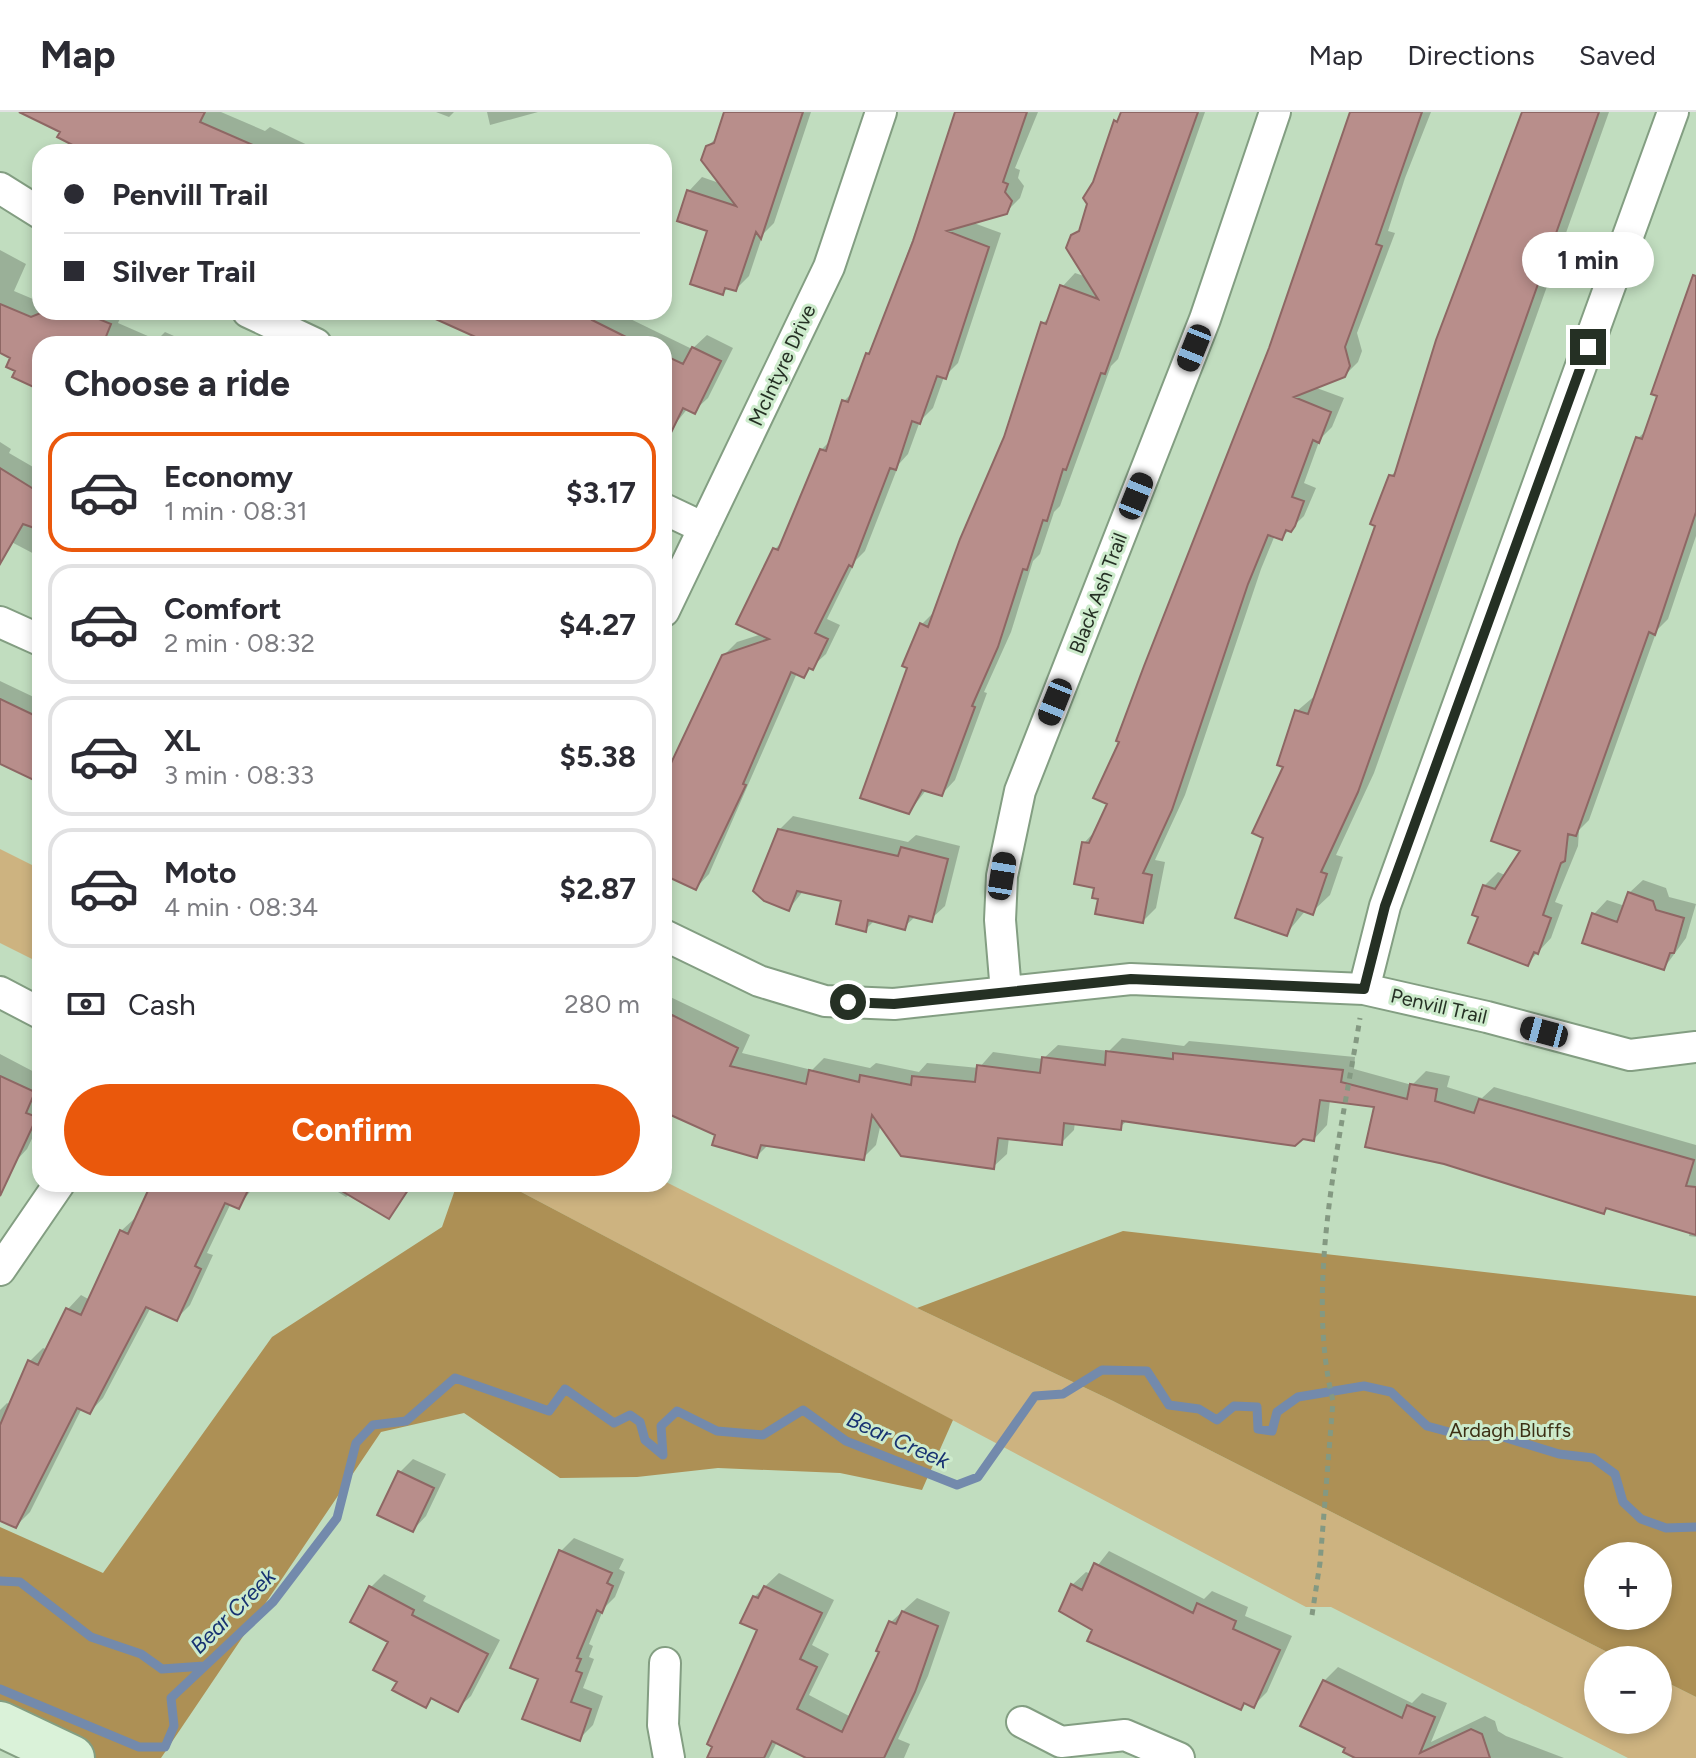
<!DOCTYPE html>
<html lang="en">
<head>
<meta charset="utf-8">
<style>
	body { margin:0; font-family:Figtree,sans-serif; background:#f7f7f7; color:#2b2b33; height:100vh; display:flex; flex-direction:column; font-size:30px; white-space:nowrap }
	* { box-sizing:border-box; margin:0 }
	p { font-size:26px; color:#7c7c81 }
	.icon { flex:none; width:44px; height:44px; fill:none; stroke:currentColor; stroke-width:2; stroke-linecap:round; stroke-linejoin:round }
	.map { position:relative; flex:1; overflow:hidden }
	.drawer { position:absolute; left:32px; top:224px; width:640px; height:856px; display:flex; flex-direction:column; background:#fff; border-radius:24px; box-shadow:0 4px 12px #0003 }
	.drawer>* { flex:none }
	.top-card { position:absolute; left:32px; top:32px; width:640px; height:176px; border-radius:24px; box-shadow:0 4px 12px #0003; display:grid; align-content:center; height:176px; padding:0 32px; background:#fff }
	.buttons { position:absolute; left:1584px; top:1430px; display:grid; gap:16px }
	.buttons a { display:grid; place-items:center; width:88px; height:88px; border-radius:50%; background:#fff; box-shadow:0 4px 12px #0003; font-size:40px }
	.end { position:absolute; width:36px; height:36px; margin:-18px; border:10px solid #253024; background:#fff; box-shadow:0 0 0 4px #fff }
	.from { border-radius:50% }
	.bubble { position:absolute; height:56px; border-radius:28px; background:#fff; box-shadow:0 4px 12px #0003; font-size:26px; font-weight:700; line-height:56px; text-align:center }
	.car { position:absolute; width:24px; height:48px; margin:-24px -12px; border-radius:10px; box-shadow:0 0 6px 2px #0007; background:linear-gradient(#222 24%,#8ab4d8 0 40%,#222 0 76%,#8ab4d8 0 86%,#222 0) }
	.top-card b { display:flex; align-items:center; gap:28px; height:76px; font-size:30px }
	.top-card b+b { border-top:2px solid #e1e1e2 }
	.top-card i { width:20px; height:20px; background:#2b2b33 }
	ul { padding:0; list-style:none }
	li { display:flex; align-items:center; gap:24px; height:120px; margin:0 16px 12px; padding:0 16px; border:4px solid #e1e1e2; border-radius:24px }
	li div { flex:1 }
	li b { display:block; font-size:30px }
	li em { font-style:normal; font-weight:700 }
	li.current { border-color:#ea580c }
	li>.icon { width:72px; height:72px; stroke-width:1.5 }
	h2 { padding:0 32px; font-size:36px; line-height:96px }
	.pay { display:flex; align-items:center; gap:20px; height:88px; padding:0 32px; font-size:30px }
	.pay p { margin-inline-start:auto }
	.button { display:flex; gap:16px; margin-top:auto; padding:16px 32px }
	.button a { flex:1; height:92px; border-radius:48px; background:#ea580c; color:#fff; font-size:32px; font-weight:700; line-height:92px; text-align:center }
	header { display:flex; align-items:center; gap:48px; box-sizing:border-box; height:112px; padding:0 40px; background:#fff; border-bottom:2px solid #e1e1e2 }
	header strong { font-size:38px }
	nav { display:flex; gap:44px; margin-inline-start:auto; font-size:28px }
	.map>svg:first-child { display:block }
</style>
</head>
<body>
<header>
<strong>Map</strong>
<nav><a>Map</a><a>Directions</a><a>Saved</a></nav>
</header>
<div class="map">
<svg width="1696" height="1646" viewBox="0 0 1696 1646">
	<rect width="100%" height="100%" fill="#c1ddbf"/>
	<!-- green -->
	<path fill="#cdb380" d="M0,737L40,757V851L0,831Z
		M664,1069L917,1196L1113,1289L1623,1548H1598V1608H1658V1566L1696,1585V1646H1628L1331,1495H1306L506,1072H664Z"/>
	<!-- forest -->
	<path fill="#ad9055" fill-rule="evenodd" d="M457,1072H506L953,1308L922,1378L840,1361L718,1356L637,1365L560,1366L464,1301L381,1320L161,1646H72L0,1612V1415L103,1461L272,1225L442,1115Z
		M1123,1119L1696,1184V1585L1658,1566V1548H1623L1113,1289L917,1196ZM1598,1444H1658V1504H1598Z"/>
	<!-- shadow -->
	<path fill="#0003" d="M41,0H221L265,19L270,15L322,40H87Z
		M436,0H454L449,5Z
		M487,0H538L490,13Z
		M726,0H811L774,111L763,122L749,164L736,177L729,175L723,180L710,118L689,79L702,65L722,72L707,35L718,24Z
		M958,0H1038L1015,56L1020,58L1018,66L1024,74L1020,86L1006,100L971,110L1001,121L958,251L944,265L933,296L920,309L908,342L899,352L865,439L856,448L827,507L840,513L826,542L803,563L797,561L709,762L696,776L664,761V670L723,544L737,530L762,522L775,437L785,427L821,338L831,328L844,289L854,279L867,242L874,235Z
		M1123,0H1205L1118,247L1111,254L1060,394L1054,400L1040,442L1033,449L1011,520L984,580L987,581L955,668L942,682L927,677L909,700L922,512L936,498L1005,325L1043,211L1052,203L1062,175L1075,161L1087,165L1073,124L1083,114L1115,10Z
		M1352,0H1431L1405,66L1388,119L1395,121L1357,221L1362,239L1358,250L1344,264L1314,275L1344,286L1332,315L1320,327L1304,371L1316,376L1304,404L1281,426L1275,423L1261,457L1185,683L1155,748L1165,750L1156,796L1143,809L1100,785L1084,731L1097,717L1110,691L1122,629L1292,182Z
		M1524,0H1609L1374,661L1336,743L1343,745L1330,783L1312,800L1306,798L1286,822L1266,725L1297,599L1317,582L1377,413L1391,364L1399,356Z
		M0,138L26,152L14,179L40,190V200H123L118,211L157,228L165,220L192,232H40V275L18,258L13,244L0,239Z
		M1696,162V424L1668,507L1657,518L1589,708L1579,718L1578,734L1555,790L1563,793L1551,826L1528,851L1480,804L1484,774L1498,760L1507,764L1523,738L1638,326L1648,317L1659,283L1653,281Z
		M426,200H616L692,237L707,223L733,236L708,286L694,299L688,296L672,316L664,312V232H494Z
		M0,330L11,337L9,341L40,359V445L0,424Z
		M0,569L40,588V669L0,650Z
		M793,704L908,730L916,723L960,734L945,794L931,807L916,804L904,815L875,808L865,818L844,787L804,778L789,797L779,718Z
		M1643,768L1666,776L1669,785L1696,792L1686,826L1664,856L1594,802L1607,788L1625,794L1629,781Z
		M664,882L750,923L742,941L812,958L824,946L870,956L876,951L919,960L927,951L979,956L993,940L1043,947L1058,933L1109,939L1122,926L1184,934L1189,929L1355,945L1354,957L1412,973L1426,959L1450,964L1447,975L1482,986L1494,975L1696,1033V1125L1689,1124L1690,1119L1609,1095L1604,1100L1376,993L1330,988L1327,1013L1314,1027L1128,1008L1120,1015L1075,1010L1074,1018L1061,1031L1009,1025L1007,1042L993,1055L881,1011L876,1033L863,1046L769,1032L757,1044L664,992Z
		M0,942L40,963V1010L27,1037L14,1051L0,1049Z
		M172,1072H256L238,1095L231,1091L207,1141L213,1143L190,1193L177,1206L151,1195L103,1286L90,1300L82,1296L30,1400L16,1414L0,1407V1298L7,1291L11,1293L30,1249L43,1236L48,1238L68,1197L81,1183L90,1188L121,1119Z
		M331,1072H414L388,1104L350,1082L346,1085L330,1075Z
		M413,1347L446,1362L426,1404L413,1418L400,1360Z
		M574,1426L624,1447L619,1457L625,1460L615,1485L604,1496L589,1532L593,1534L589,1545L594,1547L583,1576L603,1584L593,1613L580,1626L541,1565L561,1439Z
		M1109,1439L1204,1487L1212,1479L1248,1495L1245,1504L1292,1524L1267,1580L1253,1594L1246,1590L1240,1595L1094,1518L1072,1473L1086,1460L1091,1462Z
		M779,1461L834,1488L812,1533L829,1542L809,1583L851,1605L882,1539L891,1510L917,1486L950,1500L928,1564L898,1627L910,1632L904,1646H811L777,1630L769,1646H714L759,1517L754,1485Z
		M384,1462L426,1484L423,1489L500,1528L471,1584L457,1597L434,1585L426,1593L400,1569L390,1529L371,1475Z
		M1338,1555L1412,1591L1422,1581L1447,1591L1431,1630L1485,1604L1495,1609L1498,1619L1506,1624L1564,1646H1360L1347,1635L1324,1569Z"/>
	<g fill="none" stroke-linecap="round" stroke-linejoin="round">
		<!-- stream -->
		<path stroke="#738aac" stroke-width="9" d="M0,1469L20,1470L91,1525L141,1542L162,1557L204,1554
			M0,1577L139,1635H165L174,1614L171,1586L273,1490L337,1406L356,1331L373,1313L406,1309L455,1266L549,1299L565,1277L614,1311L630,1303L640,1310L645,1328L663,1343L661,1314L677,1299L717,1319L763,1323L803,1298L846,1329L957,1373L978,1365L1035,1284L1063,1282L1102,1258L1147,1259L1169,1293L1199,1297L1217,1308L1234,1294L1257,1295L1258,1317L1272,1319L1277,1300L1298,1285L1364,1274L1391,1280L1427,1314L1464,1324H1500L1559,1342L1593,1346L1615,1362L1623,1390L1641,1407L1666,1416L1696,1415"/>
	</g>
	<!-- building -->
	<path fill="#b88e8b" stroke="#8e6764" stroke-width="2" d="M19,0H205L200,10L269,40H86L57,25L60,20Z
		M724,0H803L761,127L756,120L736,179L725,176L723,183L690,172L707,119L677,109L687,78L736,94L701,48L706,34L714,31Z
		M955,0H1027L1003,70L1008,72L1005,80L1012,89L1007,102L947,119L989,135L946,267L937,264L920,312L912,309L896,358L890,356L852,455L849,453L815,521L828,527L813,558L809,556L804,566L791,560L743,672L746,673L696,778L664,763V666L722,543L769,527L736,512L773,436L778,438L820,337L826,339L842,288L848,290L866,241L869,242L913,129Z
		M1121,0H1198L1105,262L1101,261L1066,358L1063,357L1047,409L1043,408L1027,458L1023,457L998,535L972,594L975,595L942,684L922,678L909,702L860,686L907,556L902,554L920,511L928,515L960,427L1004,325L1041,210L1046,212L1060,173L1098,187L1066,136L1071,123L1079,119L1087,92L1083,86L1093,70L1114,8L1117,10Z
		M1350,0H1422L1376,132L1382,134L1345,235L1350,254L1345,265L1294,285L1331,300L1319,331L1313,328L1292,385L1304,389L1295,414L1291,420L1286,418L1282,428L1268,423L1248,472L1172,698L1143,761L1152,763L1143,811L1095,802L1098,787L1092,786L1094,776L1074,772L1082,730L1089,731L1107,692L1093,686L1119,630L1116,629L1144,554L1269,236Z
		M1522,0H1599L1358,680L1321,760L1327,762L1313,803L1297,797L1287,824L1235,806L1263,726L1252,721L1283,655L1277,653L1295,598L1308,602L1375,414L1370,412L1389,363L1394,364L1436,228Z
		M1693,163L1696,164V400L1655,523L1649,520L1576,724L1568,722L1565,749L1561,751L1543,803L1551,806L1538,842L1534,840L1528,854L1468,831L1478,805L1472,803L1483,773L1495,777L1520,739L1491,729L1636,325L1642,327L1657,284L1651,282Z
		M0,192L31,205L43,200H82L111,212L103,232H40V278L12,265L15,259L6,255L10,246L0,241Z
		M420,200H596L592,208L640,232H491Z
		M692,235L721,249L695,302L683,296L664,335V243L683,252Z
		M0,356L40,381V418L23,412L0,452Z
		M0,587L40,606V671L0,652Z
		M778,717L898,744L901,735L948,747L932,810L909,804L905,818L868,808L866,820L836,812L841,789L797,779L789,799L764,789L753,779Z
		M1628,780L1653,789L1656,798L1684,806L1674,841H1670L1664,858L1582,831L1592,801L1617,810Z
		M672,903L738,936L730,954L806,972L809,958L859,970L860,963L911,973L912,964L975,970L977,953L1040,961L1042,945L1105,953L1106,939L1173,947V941L1343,958L1341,970L1407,987L1410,972L1437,977L1435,989L1474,1001L1479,987L1694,1048L1686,1074L1696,1075V1123L1606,1096L1604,1102L1444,1052L1365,1035L1374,995L1320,988L1314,1029L1303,1027L1295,1034L1122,1009L1121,1018L1064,1011L1062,1033L998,1026L994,1057L901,1044L872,1003L864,1048L761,1033L757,1046L712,1033L715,1023L664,1000V918Z
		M0,964L35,980L26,1001L37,1005L0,1084Z
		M151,1072H251L239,1097L225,1091L195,1154L201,1157L177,1209L146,1195L90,1302L77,1296L16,1416L0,1409V1313L28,1248L38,1253L66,1196L81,1203L120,1118L128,1122Z
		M330,1072H412L389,1107Z
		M398,1359L434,1376L413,1420L377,1403Z
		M559,1438L612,1461L607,1471L613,1474L602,1501L597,1498L577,1546L581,1547L576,1559L582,1561L571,1590L591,1597L580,1629L522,1607L538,1567L510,1556Z
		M1094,1451L1193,1501L1197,1491L1236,1509L1233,1517L1280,1538L1254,1596L1244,1591L1241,1598L1087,1529L1092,1518L1059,1499L1071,1472L1082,1478Z
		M369,1474L414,1498L412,1503L488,1542L458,1600L431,1586L426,1596L392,1578L397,1570L373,1558L388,1530L350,1510Z
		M764,1474L822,1501L800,1547L817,1555L797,1597L842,1620L879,1540L876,1539L889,1509L896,1512L902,1499L938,1514L915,1580L884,1646H806L772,1629L764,1646H707L712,1635L707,1632L757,1518L740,1511L753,1484L758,1486Z
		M1323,1568L1402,1606L1407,1593L1435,1605L1420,1641L1471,1617L1482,1622L1490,1646H1355L1343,1640L1345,1636L1300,1614Z"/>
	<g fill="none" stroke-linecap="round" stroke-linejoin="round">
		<defs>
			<path id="minor" d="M0,76L40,101
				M248,200L316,232
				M664,397L704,416
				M664,499L829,155L881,0
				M0,510L40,528
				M664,823L759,869L825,889L894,892L1131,867L1364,877L1487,905L1630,943L1696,935
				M1364,877L1385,794L1673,0
				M0,880L40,901
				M1006,880L1000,808L1002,764L1020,679L1205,207L1275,0
				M0,1158L59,1072
				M665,1551L663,1613L669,1646
				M1022,1610L1061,1630L1125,1623L1179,1646"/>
			<path id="secondary" d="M0,1612L72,1646"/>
		</defs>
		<!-- minor casing -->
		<use href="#minor" stroke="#839e82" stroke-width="34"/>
		<!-- secondary casing -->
		<use href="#secondary" stroke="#839e82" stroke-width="48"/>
		<!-- path -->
		<path stroke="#849982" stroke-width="5" stroke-dasharray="6 6" stroke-linecap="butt" d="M1312,1503L1320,1451L1333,1289C1304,1173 1341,1023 1360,906"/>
		<!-- minor -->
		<use href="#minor" stroke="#fff" stroke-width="30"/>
		<!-- secondary -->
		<use href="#secondary" stroke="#daf2d9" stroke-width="44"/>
	</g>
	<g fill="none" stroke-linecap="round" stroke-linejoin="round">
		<!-- route -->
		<path stroke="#253024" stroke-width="10" d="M848,890L894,892L1131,867L1364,877L1385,794L1588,235"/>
	</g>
	<g text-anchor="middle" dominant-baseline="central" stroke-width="6" stroke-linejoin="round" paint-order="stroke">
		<!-- street labels -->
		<g font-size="20" fill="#253024" stroke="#cdebcc">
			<text transform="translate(782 253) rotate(-65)">McIntyre Drive</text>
			<text transform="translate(1098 481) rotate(-69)">Black Ash Trail</text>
			<text transform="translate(1439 894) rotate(13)">Penvill Trail</text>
		</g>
		<!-- park labels -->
		<g font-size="20" fill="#3d3015" stroke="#cdebcc">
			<text x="1510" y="1318">Ardagh Bluffs</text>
		</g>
		<!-- water labels -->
		<g font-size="22" font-style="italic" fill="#183372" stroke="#cdebcc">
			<text transform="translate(898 1328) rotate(24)">Bear Creek</text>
			<text transform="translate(233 1499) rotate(-45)">Bear Creek</text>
		</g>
	</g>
</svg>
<div class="buttons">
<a>+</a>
<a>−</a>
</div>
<i class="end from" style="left:848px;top:890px"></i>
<i class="end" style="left:1588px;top:235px"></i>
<div class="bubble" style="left:1522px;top:120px;width:132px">1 min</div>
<i class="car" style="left:1194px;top:236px;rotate:202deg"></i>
<i class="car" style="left:1136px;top:384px;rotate:22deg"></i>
<i class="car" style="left:1055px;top:590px;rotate:202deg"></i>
<i class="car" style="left:1002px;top:764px;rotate:9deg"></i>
<i class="car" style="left:1544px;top:920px;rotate:285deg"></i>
<div class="top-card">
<b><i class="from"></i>Penvill Trail</b>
<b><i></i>Silver Trail</b>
</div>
<section class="drawer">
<h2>Choose a ride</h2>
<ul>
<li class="current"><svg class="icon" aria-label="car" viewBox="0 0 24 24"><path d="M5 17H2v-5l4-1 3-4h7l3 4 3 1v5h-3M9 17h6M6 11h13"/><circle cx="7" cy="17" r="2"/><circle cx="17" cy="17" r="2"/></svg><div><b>Economy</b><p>1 min · 08:31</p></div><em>$3.17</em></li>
<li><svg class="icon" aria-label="car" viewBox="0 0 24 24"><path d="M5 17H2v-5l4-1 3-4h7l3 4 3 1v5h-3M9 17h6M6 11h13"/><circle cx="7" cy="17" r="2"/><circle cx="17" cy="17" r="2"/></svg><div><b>Comfort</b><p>2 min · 08:32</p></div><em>$4.27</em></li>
<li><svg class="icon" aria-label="car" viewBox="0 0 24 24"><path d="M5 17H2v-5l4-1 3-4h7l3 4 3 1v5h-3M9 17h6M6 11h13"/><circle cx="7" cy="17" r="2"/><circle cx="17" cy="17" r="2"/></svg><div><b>XL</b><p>3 min · 08:33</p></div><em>$5.38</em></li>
<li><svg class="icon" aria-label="car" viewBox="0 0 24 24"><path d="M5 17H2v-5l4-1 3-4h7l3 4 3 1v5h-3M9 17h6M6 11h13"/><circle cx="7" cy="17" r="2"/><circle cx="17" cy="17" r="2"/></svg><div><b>Moto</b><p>4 min · 08:34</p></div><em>$2.87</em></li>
</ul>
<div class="pay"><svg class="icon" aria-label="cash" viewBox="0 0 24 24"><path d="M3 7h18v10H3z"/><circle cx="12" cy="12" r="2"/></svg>Cash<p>280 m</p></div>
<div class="button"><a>Confirm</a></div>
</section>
</div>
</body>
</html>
